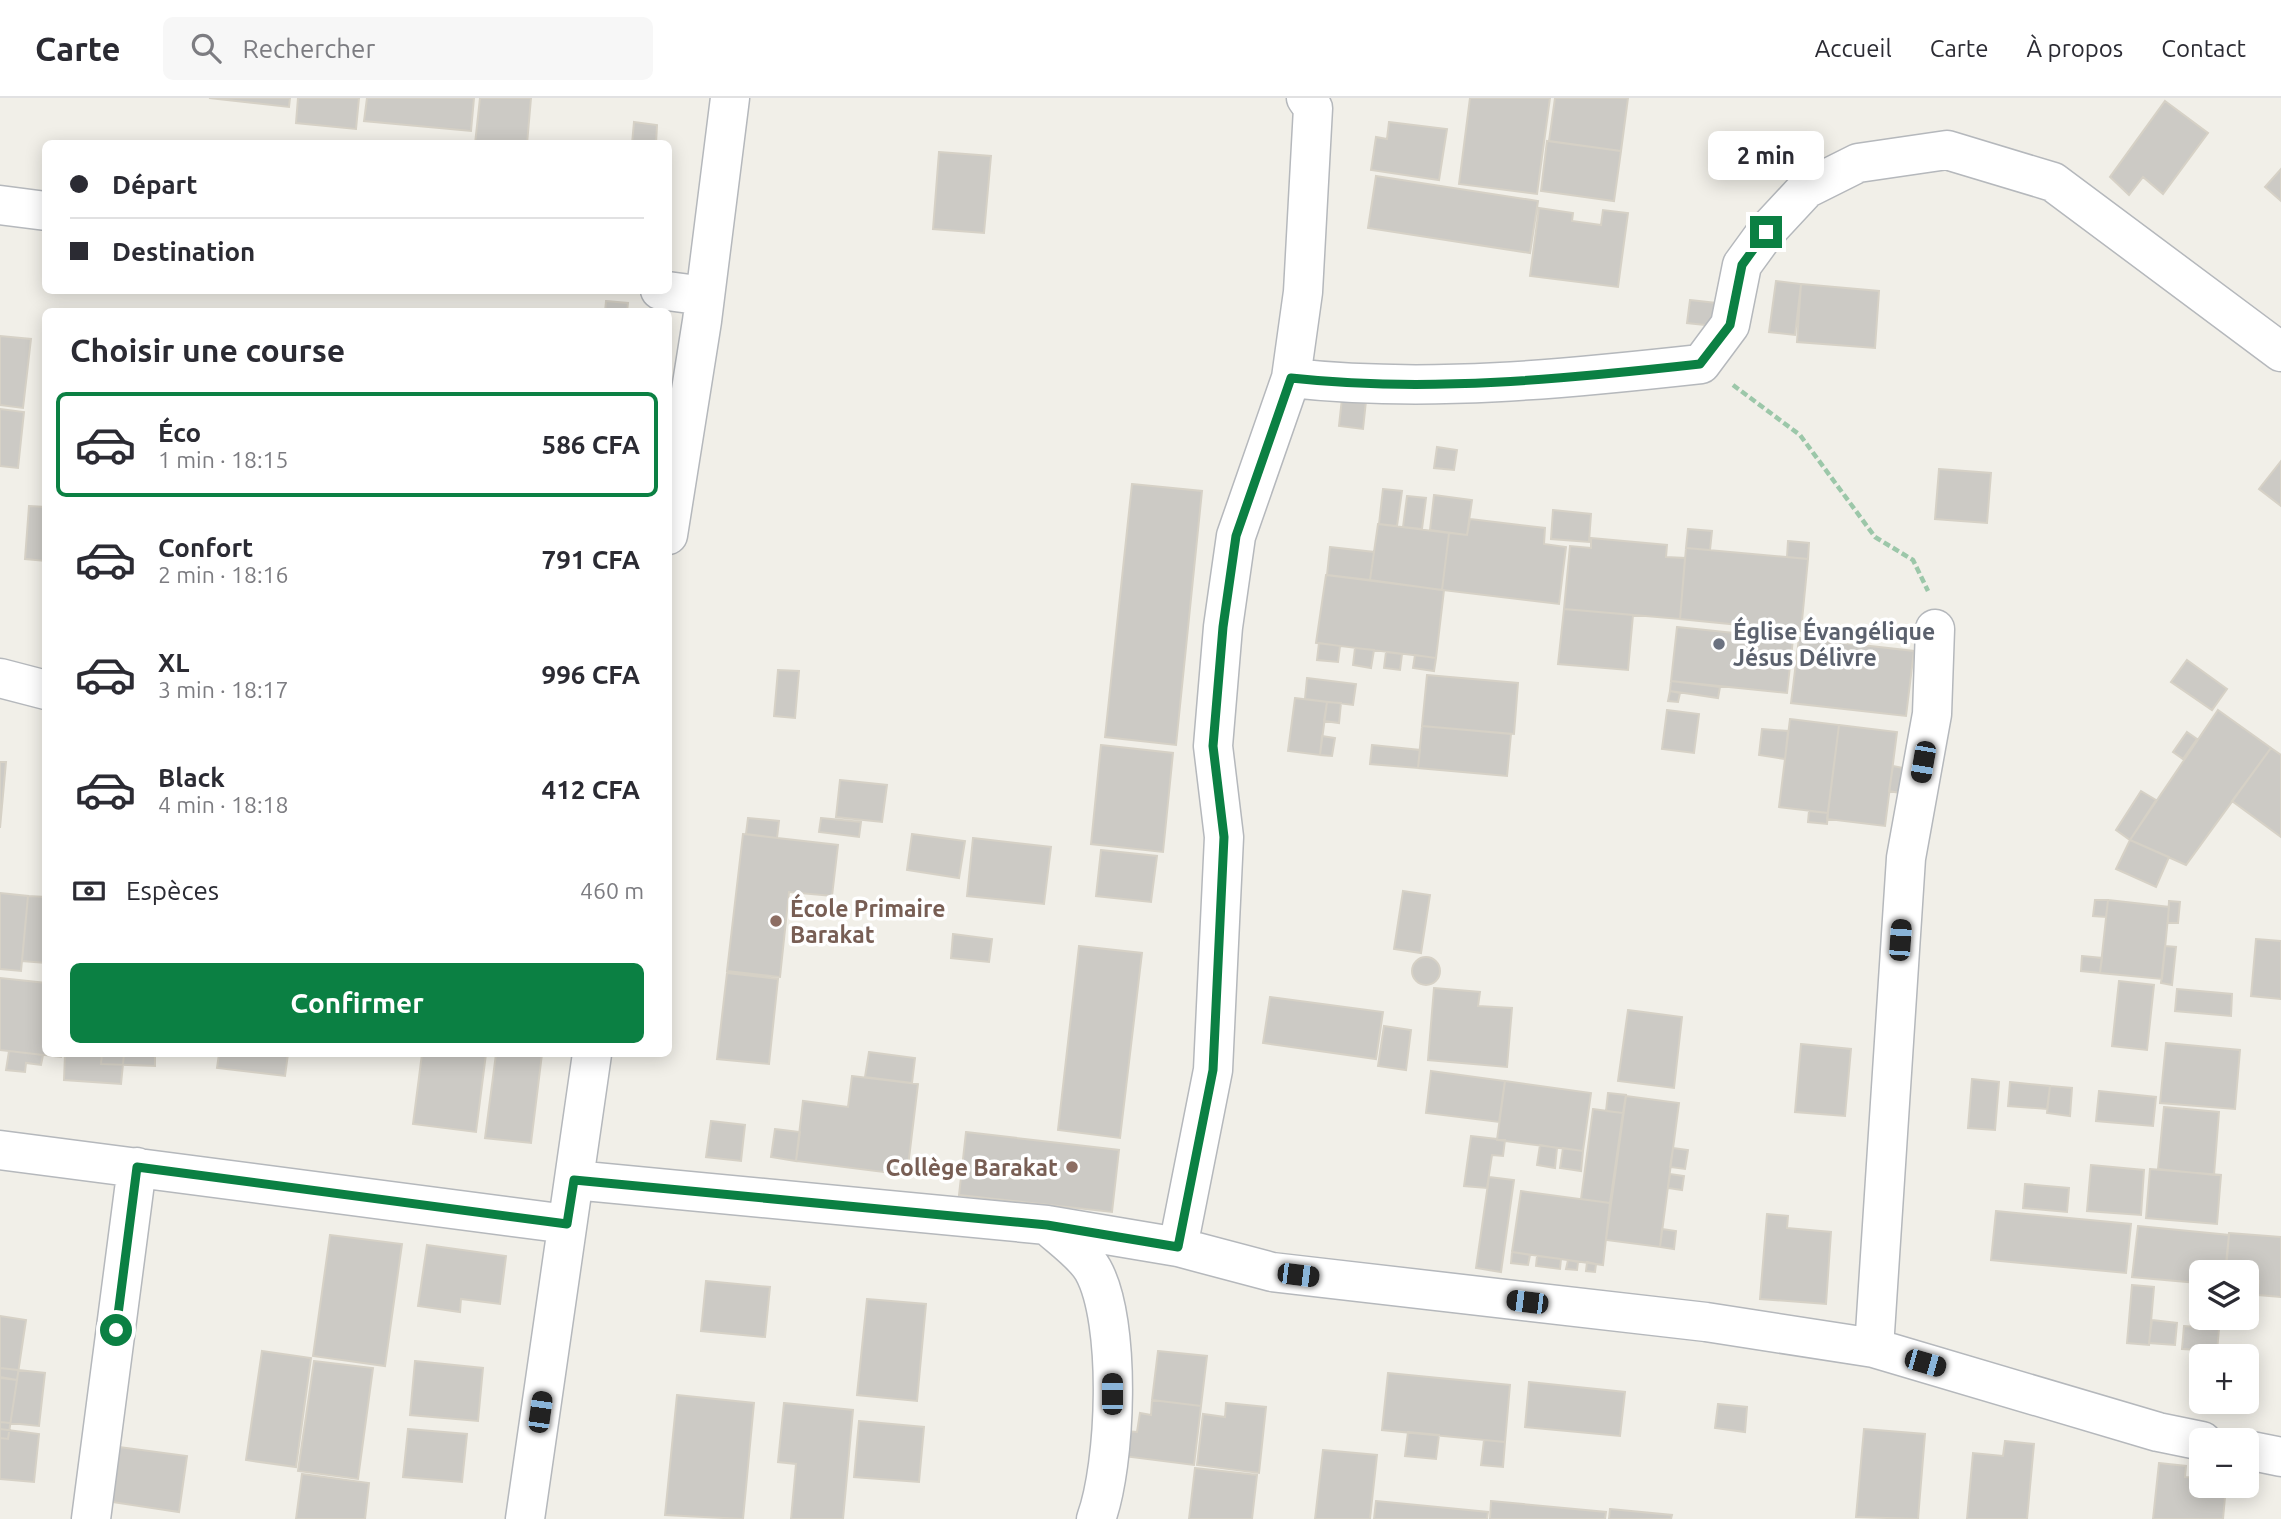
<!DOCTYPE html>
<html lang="fr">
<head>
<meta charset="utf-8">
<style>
	body { margin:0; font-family:Ubuntu,sans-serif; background:#f7f7f7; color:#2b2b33; height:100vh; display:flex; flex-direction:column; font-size:26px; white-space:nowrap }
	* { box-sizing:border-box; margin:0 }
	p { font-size:23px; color:#7c7c81 }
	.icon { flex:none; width:38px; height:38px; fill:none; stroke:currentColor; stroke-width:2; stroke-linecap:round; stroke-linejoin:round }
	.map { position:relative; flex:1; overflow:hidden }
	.details { position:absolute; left:42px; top:210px; width:630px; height:749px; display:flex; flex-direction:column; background:#fff; border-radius:10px; box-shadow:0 4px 18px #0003 }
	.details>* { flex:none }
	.guide { position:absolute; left:42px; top:42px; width:630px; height:154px; border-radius:10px; box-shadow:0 4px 18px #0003; display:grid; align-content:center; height:154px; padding:0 28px; background:#fff }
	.tools { position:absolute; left:2189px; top:1162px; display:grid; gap:14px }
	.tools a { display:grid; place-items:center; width:70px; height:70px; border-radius:10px; background:#fff; box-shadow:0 4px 18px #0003; font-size:35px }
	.end { position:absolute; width:32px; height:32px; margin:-16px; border:9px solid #0b8043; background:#fff; box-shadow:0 0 0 4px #fff }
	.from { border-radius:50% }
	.bubble { position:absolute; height:49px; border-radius:10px; background:#fff; box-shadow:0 4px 18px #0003; font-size:23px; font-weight:600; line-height:49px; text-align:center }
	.car { position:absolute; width:21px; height:42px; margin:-21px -10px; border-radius:9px; box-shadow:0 0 5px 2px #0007; background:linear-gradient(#222 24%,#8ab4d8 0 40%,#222 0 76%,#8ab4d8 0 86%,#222 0) }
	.guide b { display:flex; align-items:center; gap:24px; height:66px; font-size:26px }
	.guide b+b { border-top:2px solid #e1e1e2 }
	.guide i { width:18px; height:18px; background:#2b2b33 }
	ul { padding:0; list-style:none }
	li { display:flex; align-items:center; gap:21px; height:105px; margin:0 14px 10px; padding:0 14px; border:4px solid transparent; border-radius:10px }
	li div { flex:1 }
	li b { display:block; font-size:26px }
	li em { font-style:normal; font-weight:600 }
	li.selected { border-color:#0b8043 }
	li>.icon { width:63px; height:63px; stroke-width:1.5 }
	h2 { padding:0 28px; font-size:32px; line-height:84px }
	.pay { display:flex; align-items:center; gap:18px; height:77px; padding:0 28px; font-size:26px }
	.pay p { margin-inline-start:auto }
	.action { display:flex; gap:14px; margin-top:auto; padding:14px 28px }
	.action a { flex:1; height:80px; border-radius:10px; background:#0b8043; color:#fff; font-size:28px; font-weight:600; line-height:80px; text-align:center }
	header { display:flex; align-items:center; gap:42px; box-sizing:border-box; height:98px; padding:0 35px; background:#fff; border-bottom:2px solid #e1e1e2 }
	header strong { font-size:33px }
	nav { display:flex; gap:38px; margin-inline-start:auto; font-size:24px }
	.search { width:490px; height:63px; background:#f7f7f7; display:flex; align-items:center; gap:18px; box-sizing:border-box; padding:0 24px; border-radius:10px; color:#7c7c81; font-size:26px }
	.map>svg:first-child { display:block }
</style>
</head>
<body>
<header>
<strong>Carte</strong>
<div class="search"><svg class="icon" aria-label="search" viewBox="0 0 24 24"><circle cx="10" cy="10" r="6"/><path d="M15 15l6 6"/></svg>Rechercher</div>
<nav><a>Accueil</a><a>Carte</a><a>À propos</a><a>Contact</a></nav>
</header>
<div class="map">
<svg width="2281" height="1421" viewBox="0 0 2281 1421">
	<rect width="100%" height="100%" fill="#f1efe8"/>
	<!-- building -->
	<path fill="#cccac5" stroke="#d6d1c6" stroke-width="2" d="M209,0H290L289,9Z
		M298,0H359L356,31L296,25Z
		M367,0H474L471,33L364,23Z
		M480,0H531L527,46H475Z
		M1470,0H1550L1537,96L1459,86Z
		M1555,0H1628L1621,53L1549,43Z
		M2165,3L2208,35L2163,96L2143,79L2129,97L2110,79Z
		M634,24L657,27L656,46H632Z
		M1389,24L1447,31L1439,82L1371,72L1376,39L1387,41Z
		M1547,43L1621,53L1614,103L1541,93Z
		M939,54L991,58L984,135L933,131Z
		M2281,71V103L2265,89Z
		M1376,78L1538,103L1530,155L1368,130Z
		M1539,110L1573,115L1572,123L1601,127L1603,112L1628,115L1618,189L1530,178Z
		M1776,183L1801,186L1795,237L1769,234Z
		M1801,186L1879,193L1875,250L1797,244Z
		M1690,202L1716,205L1714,228L1687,225Z
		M606,203L628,205L627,214H605Z
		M0,238L31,241L23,310L0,307Z
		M1342,300L1366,303L1363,331L1339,328Z
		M0,311L24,314L18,370L0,368Z
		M1437,349L1457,352L1454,372L1434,370Z
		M2281,363V408L2259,391Z
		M1939,371L1991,375L1987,425L1935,421Z
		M1132,386L1202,393L1176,647L1105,639Z
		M1383,391L1402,393L1397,428L1379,426Z
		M1434,397L1472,402L1467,437L1430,432Z
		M1407,398L1426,400L1422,431L1403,429Z
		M29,408L46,409V463L25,461Z
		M1553,412L1591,416L1589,444L1551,441Z
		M1470,421L1545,430L1544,446L1566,449L1559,506L1442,492L1449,435L1467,437Z
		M1378,426L1449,435L1442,492L1370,482Z
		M1688,431L1712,433L1710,452L1686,450Z
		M1591,440L1667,447L1666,459L1685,460L1680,521L1564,511L1570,448L1591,450Z
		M1788,443L1809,445L1808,461L1787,459Z
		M1330,449L1374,454L1370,482L1327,477Z
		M1686,450L1808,461L1801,533L1680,521Z
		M1326,477L1444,492L1436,560L1316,545Z
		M1564,511L1633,517L1628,572L1558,566Z
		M1677,529L1793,541L1787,595L1671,583Z
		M1799,540L1914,553L1906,618L1791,605Z
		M1319,545L1340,548L1338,564L1317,562Z
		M1355,550L1374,552L1371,570L1353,567Z
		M1386,554L1402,556L1400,572L1384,570Z
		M1415,557L1436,560L1434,573L1413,570Z
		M2187,562L2227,591L2212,612L2171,584Z
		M778,572L799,573L795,620L774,618Z
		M1427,577L1518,585L1514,636L1422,628Z
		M1307,580L1356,586L1353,607L1305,601Z
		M1671,583L1720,589L1718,600L1670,593Z
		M1670,593L1680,595L1678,604L1668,603Z
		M1295,600L1327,604L1320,657L1288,653Z
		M1327,604L1341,605L1339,625L1324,623Z
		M1667,612L1699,616L1694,655L1662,651Z
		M2218,612L2271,650L2186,767L2130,742Z
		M1790,621L1839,627L1828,715L1779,709Z
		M1839,627L1897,634L1885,728L1827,721Z
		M1422,628L1511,636L1507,678L1418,670Z
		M1762,631L1788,633L1785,661L1759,657Z
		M2187,634L2197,641L2183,661L2173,654Z
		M1322,638L1335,640L1332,658L1320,657Z
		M1101,647L1173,655L1163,754L1091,746Z
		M1372,647L1420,652L1418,670L1370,666Z
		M2271,650L2281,657V739L2232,703Z
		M0,664H6L0,730Z
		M1893,668L1903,670L1900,695L1889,693Z
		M840,682L887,687L882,724L836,719Z
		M2141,693L2156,702L2130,742L2116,732Z
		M1809,713L1828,715L1827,726L1808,724Z
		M748,720L779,723L777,740L746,736Z
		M821,720L861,724L859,739L819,734Z
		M743,736L838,747L832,798L789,794L780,879L727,873Z
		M912,736L965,743L959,780L907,772Z
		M973,740L1051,749L1044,806L967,798Z
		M2130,742L2169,759L2156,789L2116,771Z
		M1101,752L1157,758L1151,804L1096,798Z
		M1403,793L1430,797L1421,855L1394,851Z
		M0,795L28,798L21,873L0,871Z
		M28,798L46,799V865L22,863Z
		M2095,802H2108L2106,819L2093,818Z
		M2108,802L2169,809L2162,881L2100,875Z
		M2169,803L2180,804L2178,825H2168Z
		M953,836L992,841L989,864L951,860Z
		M2256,841L2281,843V901L2251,898Z
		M1079,848L1142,855L1120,1040L1058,1032Z
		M2165,848L2176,849L2172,887L2161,885Z
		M2082,858L2102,860L2100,875L2081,873Z
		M1412 873a14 14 0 1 1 28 0a14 14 0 1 1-28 0Z
		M727,875L778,881L769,966L717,961Z
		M0,880L46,885V956H61V959L0,952Z
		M2119,883L2154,887L2147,952L2112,948Z
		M1434,890L1480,894L1478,908L1512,910L1507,969L1428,962Z
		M2177,891L2232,896L2231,918L2175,913Z
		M1270,899L1383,914L1376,961L1263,945Z
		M1628,912L1682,919L1674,990L1618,983Z
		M1384,928L1411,932L1406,972L1378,968Z
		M2166,945L2240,952L2235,1011L2160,1005Z
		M1801,946L1851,951L1845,1018L1795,1014Z
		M9,953L43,957L41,967L26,965L25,974L6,972Z
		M869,954L915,960L912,985L865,979Z
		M65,956H124L121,986L64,982Z
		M102,956H155V968L101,966Z
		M219,956H288L285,978L217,970Z
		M422,956H486L476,1034L413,1026Z
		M496,956H542L531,1045L485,1040Z
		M1431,973L1505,983L1499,1024L1426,1015Z
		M852,978L918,986L907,1077L796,1063L803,1003L848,1009Z
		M1972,981L1999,984L1995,1032L1968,1030Z
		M1505,983L1591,995L1583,1053L1497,1042Z
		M2010,984L2050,988L2047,1011L2008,1008Z
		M2050,988L2072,990L2070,1018L2047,1015Z
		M2099,993L2156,999L2153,1028L2096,1023Z
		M1608,995L1626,997L1623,1015L1606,1013Z
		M1626,998L1679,1005L1660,1149L1606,1142Z
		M2164,1009L2219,1014L2214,1077L2158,1071Z
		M1593,1011L1623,1015L1610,1105L1581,1101Z
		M711,1023L745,1027L741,1063L706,1059Z
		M775,1031L800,1034L796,1063L771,1059Z
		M966,1034L1119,1052L1112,1114L959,1097Z
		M1471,1038L1505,1042L1503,1058L1492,1057L1487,1090L1464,1088Z
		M1540,1047L1557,1050L1555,1070L1537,1067Z
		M1563,1050L1583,1053L1581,1073L1560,1070Z
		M1673,1050L1688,1052L1685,1071L1670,1069Z
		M2091,1067L2144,1072L2141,1117L2087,1113Z
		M2150,1071L2221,1077L2217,1126L2146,1120Z
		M1670,1076L1684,1078L1682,1092L1668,1090Z
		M1489,1079L1514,1082L1501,1174L1476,1170Z
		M2025,1086L2069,1090L2067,1114L2023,1110Z
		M1521,1093L1610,1105L1603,1167L1512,1154Z
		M1996,1113L2131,1126L2126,1175L1991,1162Z
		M1767,1116L1788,1118L1787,1130L1831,1134L1826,1206L1760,1201Z
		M2138,1128L2229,1137L2225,1174H2202V1199H2198V1185L2132,1179Z
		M1662,1131L1676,1133L1674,1151L1660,1149Z
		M2229,1135L2281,1139V1199L2258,1197L2259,1183L2247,1182V1174H2226Z
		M330,1137L402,1146L385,1268L313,1258Z
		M427,1147L506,1158L500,1206L461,1201L460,1214L418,1208Z
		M1512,1154L1530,1157L1528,1167L1511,1165Z
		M1537,1158L1561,1161L1560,1171L1536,1168Z
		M1568,1162L1578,1164L1577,1172L1566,1171Z
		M1587,1164L1596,1166L1595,1174L1586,1173Z
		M706,1183L770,1189L765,1239L701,1233Z
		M2132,1187L2154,1189L2149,1247L2127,1245Z
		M867,1201L926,1206L917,1303L857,1297Z
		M0,1218L26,1222L17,1282L0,1279Z
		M2152,1222L2177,1225L2175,1247L2149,1245Z
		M2184,1228L2219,1231L2217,1253L2182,1251Z
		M262,1253L311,1260L296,1369L246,1362Z
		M1158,1253L1207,1258L1201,1308L1152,1302Z
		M314,1263L373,1270L358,1381L298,1373Z
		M415,1263L483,1270L478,1323L410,1317Z
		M0,1270L45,1275L39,1328L0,1324Z
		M1388,1275L1510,1287L1505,1344L1382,1332Z
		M0,1280L17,1282L8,1341L0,1340Z
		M1529,1284L1625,1294L1620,1338L1525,1329Z
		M677,1297L754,1305L743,1421L665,1417Z
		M1152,1302L1201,1308L1194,1367L1115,1357L1117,1332L1137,1334L1140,1315L1151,1317Z
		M784,1305L853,1312L843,1421H791L796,1366L778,1364Z
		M1226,1305L1266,1309L1259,1375L1197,1367L1203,1316L1225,1319Z
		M1718,1306L1747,1309L1745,1334L1715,1330Z
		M859,1323L924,1329L919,1384L854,1379Z
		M0,1331L39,1336L34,1384L0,1381Z
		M408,1331L467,1336L462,1384L403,1379Z
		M1864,1331L1925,1336L1918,1421L1856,1419Z
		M1408,1334L1439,1337L1436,1361L1405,1358Z
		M1484,1342L1505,1344L1503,1369L1481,1367Z
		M2005,1343L2034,1346L2027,1421H1967L1973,1355L2003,1358Z
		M119,1349L187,1358L179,1414L112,1404Z
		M1323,1352L1377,1357L1370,1421H1315Z
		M2159,1365L2186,1368L2185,1379L2202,1380V1388H2226L2223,1421H2153Z
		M1195,1370L1257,1377L1252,1421H1189Z
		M302,1376L369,1385L365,1421H296Z
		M1376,1403L1488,1414L1487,1421H1374Z
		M1491,1403L1606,1414L1605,1421H1490Z
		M1610,1411L1672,1417L1671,1421H1609Z"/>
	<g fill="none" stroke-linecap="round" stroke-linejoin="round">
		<defs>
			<path id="street" d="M0,107L46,113
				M660,192L705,198
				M1291,280C1427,295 1565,281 1701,266L1730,227L1742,167L1766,134L1806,91L1858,65L1947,52L2053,84L2281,254
				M668,437L702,223L730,0
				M0,580L46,592
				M0,1052L567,1126
				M574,1082L1047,1127L1178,1149L1272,1174L1706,1224L1874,1250L2158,1334L2202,1343
				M1047,1127C1061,1140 1084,1156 1093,1172C1122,1224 1116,1367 1096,1421
				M1178,1149L1213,972L1224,739L1213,648L1223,529L1236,438L1291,280L1303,194L1313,10L1306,0
				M1874,1250L1906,760L1932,616L1935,531
				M2247,1352L2281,1359
				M91,1421L137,1069
				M525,1421L592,956"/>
		</defs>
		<!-- street casing -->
		<use href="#street" stroke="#b5b8bc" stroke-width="41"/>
		<!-- path -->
		<path stroke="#9cc7a9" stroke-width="4.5" stroke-dasharray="7 3.5" stroke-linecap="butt" d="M1733,287L1800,337L1875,439L1913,462L1928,493"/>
		<!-- street -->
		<use href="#street" stroke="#fff" stroke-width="38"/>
	</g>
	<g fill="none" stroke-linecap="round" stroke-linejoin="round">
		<!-- route -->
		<path stroke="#0b8043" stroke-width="9" d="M116,1232L137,1069L567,1126L574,1082L1047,1127L1178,1149L1213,972L1224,739L1213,648L1223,529L1236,438L1291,280C1427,295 1565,281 1700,266L1730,227L1742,167L1766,134"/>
	</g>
	<!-- markers -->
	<circle fill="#6b7280" stroke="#fff" stroke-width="2.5" cx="1719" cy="546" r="7"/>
	<g fill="#8d6e63" stroke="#fff" stroke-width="2.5">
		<circle cx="776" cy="823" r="7"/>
		<circle cx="1072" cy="1069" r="7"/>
	</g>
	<g text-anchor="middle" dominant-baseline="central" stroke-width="7" stroke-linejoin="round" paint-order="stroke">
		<!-- worship labels -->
		<g font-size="23" font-weight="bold" fill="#5b616d" stroke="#fff" text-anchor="start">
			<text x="1733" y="533">Église Évangélique<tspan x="1733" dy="26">Jésus Délivre</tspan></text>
		</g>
		<!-- education labels -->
		<g font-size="23" font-weight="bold" fill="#785e54" stroke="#fff" text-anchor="start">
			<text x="790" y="810">École Primaire<tspan x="790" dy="26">Barakat</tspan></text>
			<text x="1058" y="1069" text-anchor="end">Collège Barakat</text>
		</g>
	</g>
</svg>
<div class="tools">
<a><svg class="icon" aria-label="layers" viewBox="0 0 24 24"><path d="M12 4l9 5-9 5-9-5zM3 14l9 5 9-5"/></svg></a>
<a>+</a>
<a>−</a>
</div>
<i class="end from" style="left:116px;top:1232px"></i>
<i class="end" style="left:1766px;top:134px"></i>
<div class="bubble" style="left:1708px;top:33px;width:116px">2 min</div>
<i class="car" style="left:1923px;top:664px;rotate:190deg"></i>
<i class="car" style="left:1900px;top:842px;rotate:4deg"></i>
<i class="car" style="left:1298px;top:1177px;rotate:97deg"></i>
<i class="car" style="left:1527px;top:1204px;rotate:277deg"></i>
<i class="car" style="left:1925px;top:1265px;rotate:106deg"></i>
<i class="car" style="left:1112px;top:1296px;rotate:0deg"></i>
<i class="car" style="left:540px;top:1314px;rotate:8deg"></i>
<div class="guide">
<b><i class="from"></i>Départ</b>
<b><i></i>Destination</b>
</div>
<section class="details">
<h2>Choisir une course</h2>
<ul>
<li class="selected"><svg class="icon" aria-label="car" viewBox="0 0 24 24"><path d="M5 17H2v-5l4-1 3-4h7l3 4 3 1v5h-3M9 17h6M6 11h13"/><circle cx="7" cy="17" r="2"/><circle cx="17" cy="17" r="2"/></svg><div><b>Éco</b><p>1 min · 18:15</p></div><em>586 CFA</em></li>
<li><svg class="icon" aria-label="car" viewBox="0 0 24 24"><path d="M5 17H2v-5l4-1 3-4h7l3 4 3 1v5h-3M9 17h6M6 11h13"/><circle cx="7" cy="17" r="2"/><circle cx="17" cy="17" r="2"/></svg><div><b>Confort</b><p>2 min · 18:16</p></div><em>791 CFA</em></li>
<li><svg class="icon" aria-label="car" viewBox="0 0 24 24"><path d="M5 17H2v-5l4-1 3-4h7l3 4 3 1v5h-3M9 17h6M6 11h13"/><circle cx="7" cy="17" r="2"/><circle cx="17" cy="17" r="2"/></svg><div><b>XL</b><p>3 min · 18:17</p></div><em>996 CFA</em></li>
<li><svg class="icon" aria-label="car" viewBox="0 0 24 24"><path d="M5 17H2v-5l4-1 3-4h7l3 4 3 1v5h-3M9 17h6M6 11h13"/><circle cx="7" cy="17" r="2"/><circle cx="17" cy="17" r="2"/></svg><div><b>Black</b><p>4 min · 18:18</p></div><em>412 CFA</em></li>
</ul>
<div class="pay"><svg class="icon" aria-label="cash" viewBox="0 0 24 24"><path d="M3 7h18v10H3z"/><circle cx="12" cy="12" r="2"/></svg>Espèces<p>460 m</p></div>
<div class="action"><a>Confirmer</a></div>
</section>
</div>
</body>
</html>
